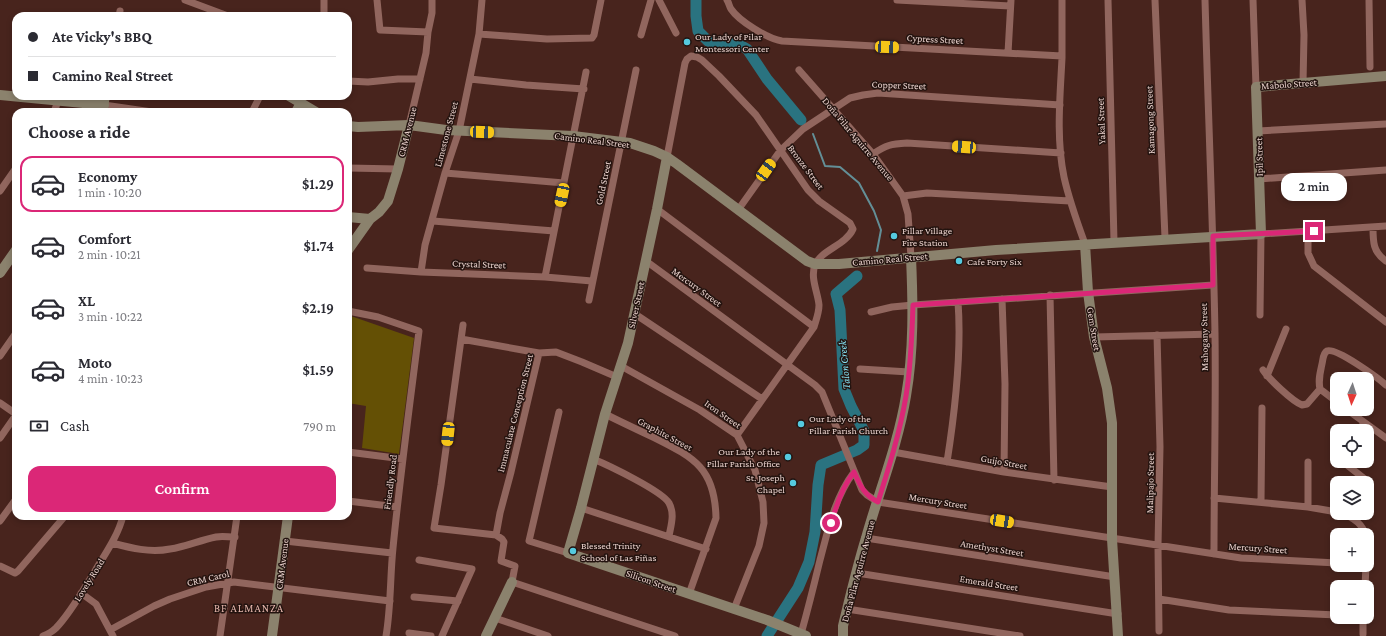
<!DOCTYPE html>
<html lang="en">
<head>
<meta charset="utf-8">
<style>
	body { margin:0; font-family:"Crimson Pro",serif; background:#f2f2f3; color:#2b2b33; height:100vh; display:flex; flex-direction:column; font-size:15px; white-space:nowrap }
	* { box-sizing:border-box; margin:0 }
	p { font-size:13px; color:#7c7c81 }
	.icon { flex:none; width:22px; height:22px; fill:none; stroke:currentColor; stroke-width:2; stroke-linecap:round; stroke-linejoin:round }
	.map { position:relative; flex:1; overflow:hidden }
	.side { position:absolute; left:12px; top:108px; width:340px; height:412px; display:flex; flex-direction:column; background:#fff; border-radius:12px; box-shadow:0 2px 6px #0003 }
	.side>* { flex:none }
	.guide { position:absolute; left:12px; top:12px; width:340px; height:88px; border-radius:12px; box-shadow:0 2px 6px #0003; display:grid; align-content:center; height:88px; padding:0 16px; background:#fff }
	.needle { width:26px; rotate:183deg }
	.fabs { position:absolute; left:1330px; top:372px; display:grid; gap:8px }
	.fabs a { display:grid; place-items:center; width:44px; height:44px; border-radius:8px; background:#fff; box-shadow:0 2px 6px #0003; font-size:20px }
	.end { position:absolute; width:18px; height:18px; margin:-9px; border:5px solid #db2777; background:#fff; box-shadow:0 0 0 2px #fff }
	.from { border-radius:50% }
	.bubble { position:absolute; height:28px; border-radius:12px; background:#fff; box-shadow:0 2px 6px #0003; font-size:13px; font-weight:600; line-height:28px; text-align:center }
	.car { position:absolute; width:12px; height:24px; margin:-12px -6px; border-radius:5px; box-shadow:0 0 3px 1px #0007; background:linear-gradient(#f5c518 24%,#345 0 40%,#f5c518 0 76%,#345 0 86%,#f5c518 0) }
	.guide b { display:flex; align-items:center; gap:14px; height:38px; font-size:15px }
	.guide b+b { border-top:1px solid #e1e1e2 }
	.guide i { width:10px; height:10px; background:#2b2b33 }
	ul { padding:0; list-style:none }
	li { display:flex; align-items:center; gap:12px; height:56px; margin:0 8px 6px; padding:0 8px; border:2px solid transparent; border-radius:12px }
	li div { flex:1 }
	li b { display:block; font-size:15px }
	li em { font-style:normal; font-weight:600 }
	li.current { border-color:#db2777 }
	li>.icon { width:36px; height:36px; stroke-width:1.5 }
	h2 { padding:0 16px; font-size:18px; line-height:48px }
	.pay { display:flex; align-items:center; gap:10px; height:44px; padding:0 16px; font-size:15px }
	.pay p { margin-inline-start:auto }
	.button { display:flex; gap:8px; margin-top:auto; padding:8px 16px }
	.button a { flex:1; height:46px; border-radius:12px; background:#db2777; color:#fff; font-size:16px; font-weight:600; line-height:46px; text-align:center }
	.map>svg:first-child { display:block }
</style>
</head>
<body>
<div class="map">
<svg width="1386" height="636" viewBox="0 0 1386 636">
	<rect width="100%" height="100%" fill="#48241d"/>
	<!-- green -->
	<path fill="#645005" d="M348,315L414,338L399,454L362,448L366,406L348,403Z"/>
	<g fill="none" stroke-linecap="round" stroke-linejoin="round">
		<!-- stream -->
		<path stroke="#638f97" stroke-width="2" d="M813,134L825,166L840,167L859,183L874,211L881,230L877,251"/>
		<!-- river -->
		<path stroke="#2a7380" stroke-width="11" d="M696,0V16L698,31L708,41L718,43L738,44L747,49L767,79L801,120
			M767,636L798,588L809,562L815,532L818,485L821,465L857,450L864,445V431L851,406L844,389L840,310L836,294L857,276"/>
		<!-- street -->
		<path stroke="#91665e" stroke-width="7" d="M185,0L228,16
			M377,0L380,30L428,32
			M659,0L676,33
			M727,0C729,3 729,6 731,9C739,21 768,39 782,41L1062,56
			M897,0L1010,6
			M1062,0C1062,19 1062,39 1062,58C1060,98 1056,138 1064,177C1069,200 1077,222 1085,244
			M1108,0L1114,241
			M1155,0L1165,238
			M1205,0C1208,111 1213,222 1215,333C1216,407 1214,481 1214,554
			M1253,0L1256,87
			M1302,0L1304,35L1303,83
			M1369,0L1370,67
			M119,16L120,11
			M324,16V0
			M479,34L547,39L592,38L594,35L601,0
			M641,35L651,0
			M1008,53L1011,0
			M799,70L873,154L903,196L908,214L911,257
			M470,79L526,85L584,89
			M348,81L368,82L398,79H420
			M104,105L152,112
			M54,112L58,101
			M252,112L260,96
			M409,125L426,53L428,32L432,13V0
			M1258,131L1386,124
			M873,154C886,145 891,144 907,143L1061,153
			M667,157L685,63L687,59L691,56L697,57L702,60L719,76L756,115L808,190L819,201L850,223L853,229C846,245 821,250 815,265C810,278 818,293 819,305C819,313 816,320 814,327L737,435
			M348,168L398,169
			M445,173L564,183
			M1259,179L1386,170
			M0,191L16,168
			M903,196L927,193L1070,201
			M657,209L814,327
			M738,210L780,151L803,129L850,98L863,95L878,93L1060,105
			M433,221L554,231
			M1373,227C1373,242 1373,252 1386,261
			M1308,231V253L1314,266L1386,322
			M646,261L815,385L822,392L862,490L867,495L878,502L1241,558L1337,563
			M367,268L421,272L545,277L592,281
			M421,272L425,245L445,173L459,131L479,34L482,0
			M545,277L586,72
			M1050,295L1054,480
			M1002,299L1005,384L1004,472
			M589,300L636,70
			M348,311L378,317L419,331C410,403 400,476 393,548C390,577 391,607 386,636
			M871,312L892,307L913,305L1213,285
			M635,314L762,399
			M1260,315L1261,234L1386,226
			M463,325L441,485L434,528L496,535L502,539L504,542L501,561L515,566L512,582L675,636
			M1157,335L1160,447L1158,546L1159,631
			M1094,337L1215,334
			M461,339L539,353L556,352L582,362L617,377
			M0,356L16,333
			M621,366L700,410L737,435L755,470L763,502L764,523L759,546L734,609
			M860,369L909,372
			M1263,370C1269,379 1292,401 1302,405L1307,404L1320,389
			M1267,376L1286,329
			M1320,389C1318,380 1320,373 1322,364C1323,360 1323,353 1327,351C1336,347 1378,378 1386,385
			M1320,389L1337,402
			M0,403L16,414
			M1346,409L1386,438
			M559,412L529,541L568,553
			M605,414C621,422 638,430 655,438C695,458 715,469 716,518L689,594
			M1358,431L1364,423
			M0,438L16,415
			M348,452L403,459
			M893,452L1004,472L1112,487
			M593,459C608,465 662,491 669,503C675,514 671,525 669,536
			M1342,461L1366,480
			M947,462C955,411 962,354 958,302
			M1214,498L1308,507L1337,512
			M348,501L397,507
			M1261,502L1262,408
			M1308,507V462
			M581,508L706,549
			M1341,513C1352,517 1363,523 1365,535
			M0,521L16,499
			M496,535L500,513L511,472L539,353
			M866,538L1115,577
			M285,541L392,553
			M112,543C131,548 150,553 170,549C186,547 200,540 216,537C222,536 228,537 235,537
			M419,560L472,569L442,636
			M0,566L15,573L18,571L65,516
			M857,573L1118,614
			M1365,587L1366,565
			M81,593L96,604L113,636
			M414,597L458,601
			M1159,599L1229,610L1337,615
			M847,609L1020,636
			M495,618L548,636
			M110,630L154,606L170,599L206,587L234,582L390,601
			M409,633L431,636
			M801,634C808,609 814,585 820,560C828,530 835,497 854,472
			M1363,634V617
			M43,636C48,634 52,632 56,628C72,611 83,590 95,571C105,554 118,536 123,516
			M220,636L237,516"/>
		<!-- secondary -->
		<path stroke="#8b826d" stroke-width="10" d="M0,95L104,105
			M289,96L316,112
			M102,112L105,96
			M296,112L301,103
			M348,126L358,127L409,125L446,130L573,136L630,143L654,151L667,157L677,164L807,261L815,264H839L996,250L1261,234L1256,87L1386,76
			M667,157L657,209L628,343L605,414L581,508L568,553L767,620L806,636
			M348,217L370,219
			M1085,244L1088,292L1094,337L1107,388L1112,423V539L1118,636
			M348,250L370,219L379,212L388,201L398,169L409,125
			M0,273L16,250
			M272,636L288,516
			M486,636L512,582
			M843,636V626C850,597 857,567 866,538C879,491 898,445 906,396C914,350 913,303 911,257"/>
	</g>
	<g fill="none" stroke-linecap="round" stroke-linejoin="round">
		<!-- route -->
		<path stroke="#db2777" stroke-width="5" d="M831,523C837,504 842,488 854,472C860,485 864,495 878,502C889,467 900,432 906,396C911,366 912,335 913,305L1213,285V236L1314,231"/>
	</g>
	<!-- markers -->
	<g fill="#55cadf" stroke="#23130f" stroke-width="1.5">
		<circle cx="687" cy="42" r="4"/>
		<circle cx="894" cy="236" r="4"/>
		<circle cx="959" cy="261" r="4"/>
		<circle cx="801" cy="424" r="4"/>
		<circle cx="788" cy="457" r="4"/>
		<circle cx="793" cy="483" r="4"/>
		<circle cx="573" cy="551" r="4"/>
	</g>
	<g text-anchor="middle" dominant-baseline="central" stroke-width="3" stroke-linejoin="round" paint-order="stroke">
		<!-- poi labels -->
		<g font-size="10" fill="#e9d1cc" stroke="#23130f" text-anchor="start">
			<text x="695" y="36">Our Lady of Pilar<tspan x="695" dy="12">Montessori Center</tspan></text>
			<text x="902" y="230">Pillar Village<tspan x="902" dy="12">Fire Station</tspan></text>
			<text x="967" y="261">Cafe Forty Six</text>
			<text x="809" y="418">Our Lady of the<tspan x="809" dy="12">Pillar Parish Church</tspan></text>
			<text x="780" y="451" text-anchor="end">Our Lady of the<tspan x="780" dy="12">Pillar Parish Office</tspan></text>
			<text x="785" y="477" text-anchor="end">St. Joseph<tspan x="785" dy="12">Chapel</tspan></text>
			<text x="581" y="545">Blessed Trinity<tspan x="581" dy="12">School of Las Piñas</tspan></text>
		</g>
		<!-- street labels -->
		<g font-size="10" fill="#e9d1cc" stroke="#23130f">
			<text transform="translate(935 39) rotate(3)">Cypress Street</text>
			<text transform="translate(1289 84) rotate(-4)">Mabolo Street</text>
			<text transform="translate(899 85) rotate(2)">Copper Street</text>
			<text transform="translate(1150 120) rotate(-92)">Kamagong Street</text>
			<text transform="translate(1101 121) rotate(-92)">Yakal Street</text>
			<text transform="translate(407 132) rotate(-76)">CRM Avenue</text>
			<text transform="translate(446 134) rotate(-75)">Limestone Street</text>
			<text transform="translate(858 139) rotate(50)">Doña Pilar Aguirre Avenue</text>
			<text transform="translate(592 140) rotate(7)">Camino Real Street</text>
			<text transform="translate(1259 157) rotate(-91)">Ipil Street</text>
			<text transform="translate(806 167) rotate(53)">Bronze Street</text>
			<text transform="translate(603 183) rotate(-78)">Gold Street</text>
			<text transform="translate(890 259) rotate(-5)">Camino Real Street</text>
			<text transform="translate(479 264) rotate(2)">Crystal Street</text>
			<text transform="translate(697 287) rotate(36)">Mercury Street</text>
			<text transform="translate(636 305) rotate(-78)">Silver Street</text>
			<text transform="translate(1094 329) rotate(81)">Gem Street</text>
			<text transform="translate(1204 337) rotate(-91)">Mahogany Street</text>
			<text transform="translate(515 413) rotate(-76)">Immaculate Conception Street</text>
			<text transform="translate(723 414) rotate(35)">Iron Street</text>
			<text transform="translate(665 434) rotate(28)">Graphite Street</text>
			<text transform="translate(1004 462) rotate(10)">Guijo Street</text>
			<text transform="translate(390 482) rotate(-83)">Friendly Road</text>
			<text transform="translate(1150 483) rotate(-89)">Malipajo Street</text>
			<text transform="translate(938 501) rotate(9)">Mercury Street</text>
			<text transform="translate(992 548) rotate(9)">Amethyst Street</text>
			<text transform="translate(1258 548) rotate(4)">Mercury Street</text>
			<text transform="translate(282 564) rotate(-83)">CRM Avenue</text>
			<text transform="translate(858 571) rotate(-75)">Doña Pilar Aguirre Avenue</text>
			<text transform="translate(208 578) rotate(-13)">CRM Carol</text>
			<text transform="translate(89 580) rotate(-58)">Lovely Road</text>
			<text transform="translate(651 581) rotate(19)">Silicon Street</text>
			<text transform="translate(989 583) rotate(9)">Emerald Street</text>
		</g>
		<!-- water labels -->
		<g font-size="11" font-style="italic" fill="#87e3f5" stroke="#23130f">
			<text transform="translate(844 365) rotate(-95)">Talon Creek</text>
		</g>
		<!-- neighbourhood labels -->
		<g font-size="11" letter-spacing="1" fill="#e5b6ac" stroke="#23130f">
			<text x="249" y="608">BF ALMANZA</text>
		</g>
	</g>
</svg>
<div class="fabs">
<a><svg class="needle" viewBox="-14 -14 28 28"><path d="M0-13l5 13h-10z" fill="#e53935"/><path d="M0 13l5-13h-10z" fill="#7c7c81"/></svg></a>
<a><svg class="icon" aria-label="locate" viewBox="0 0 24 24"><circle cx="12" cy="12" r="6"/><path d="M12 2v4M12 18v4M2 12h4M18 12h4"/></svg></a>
<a><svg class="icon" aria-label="layers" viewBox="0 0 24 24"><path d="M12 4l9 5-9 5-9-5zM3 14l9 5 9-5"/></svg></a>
<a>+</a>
<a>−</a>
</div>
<i class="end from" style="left:831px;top:523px"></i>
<i class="end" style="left:1314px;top:231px"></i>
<div class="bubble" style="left:1281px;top:173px;width:66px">2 min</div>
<i class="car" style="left:887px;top:47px;rotate:93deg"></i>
<i class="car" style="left:482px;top:132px;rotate:92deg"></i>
<i class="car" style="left:964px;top:147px;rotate:274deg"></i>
<i class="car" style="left:766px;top:170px;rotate:36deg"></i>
<i class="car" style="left:562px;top:195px;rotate:192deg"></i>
<i class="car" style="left:448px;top:434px;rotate:186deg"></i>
<i class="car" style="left:1002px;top:521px;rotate:99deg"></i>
<div class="guide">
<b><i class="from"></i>Ate Vicky's BBQ</b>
<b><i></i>Camino Real Street</b>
</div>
<section class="side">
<h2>Choose a ride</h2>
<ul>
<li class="current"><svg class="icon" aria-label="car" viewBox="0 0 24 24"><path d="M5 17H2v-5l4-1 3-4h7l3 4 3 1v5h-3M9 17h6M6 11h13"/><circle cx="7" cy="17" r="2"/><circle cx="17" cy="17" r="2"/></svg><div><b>Economy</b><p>1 min · 10:20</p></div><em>$1.29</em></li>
<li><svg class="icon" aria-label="car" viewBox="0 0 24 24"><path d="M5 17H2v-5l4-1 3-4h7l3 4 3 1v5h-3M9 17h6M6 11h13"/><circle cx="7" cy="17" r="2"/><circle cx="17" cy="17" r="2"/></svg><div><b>Comfort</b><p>2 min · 10:21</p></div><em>$1.74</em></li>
<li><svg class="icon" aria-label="car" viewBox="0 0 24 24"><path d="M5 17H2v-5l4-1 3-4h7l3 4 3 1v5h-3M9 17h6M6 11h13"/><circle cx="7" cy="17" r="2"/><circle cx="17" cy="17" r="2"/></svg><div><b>XL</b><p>3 min · 10:22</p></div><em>$2.19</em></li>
<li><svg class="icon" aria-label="car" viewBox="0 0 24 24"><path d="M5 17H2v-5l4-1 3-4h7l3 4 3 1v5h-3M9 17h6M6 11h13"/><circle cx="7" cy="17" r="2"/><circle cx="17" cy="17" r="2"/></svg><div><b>Moto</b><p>4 min · 10:23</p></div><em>$1.59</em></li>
</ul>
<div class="pay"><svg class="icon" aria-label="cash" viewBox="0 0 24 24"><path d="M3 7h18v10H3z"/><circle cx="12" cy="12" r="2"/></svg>Cash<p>790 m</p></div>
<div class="button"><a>Confirm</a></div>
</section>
</div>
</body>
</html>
